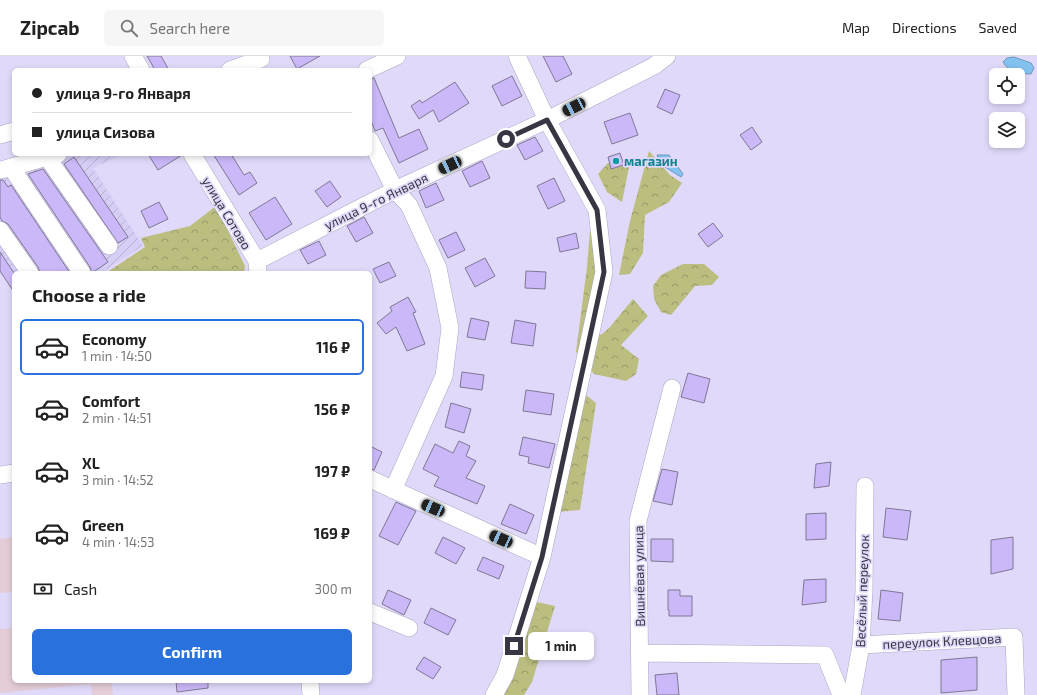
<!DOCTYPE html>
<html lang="en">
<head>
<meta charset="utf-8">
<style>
	body { margin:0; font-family:"Exo 2",sans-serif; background:#f6f6f6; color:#222; height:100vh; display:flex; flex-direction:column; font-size:15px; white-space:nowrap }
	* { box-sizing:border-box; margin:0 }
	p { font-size:13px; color:#767676 }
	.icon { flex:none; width:22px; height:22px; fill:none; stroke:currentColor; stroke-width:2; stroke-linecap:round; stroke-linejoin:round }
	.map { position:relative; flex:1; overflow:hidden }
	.drawer { position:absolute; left:12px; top:215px; width:360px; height:412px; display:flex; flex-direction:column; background:#fff; border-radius:6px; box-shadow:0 2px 6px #0003 }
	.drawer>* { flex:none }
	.hud { position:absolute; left:12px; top:12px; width:360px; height:88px; border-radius:6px; box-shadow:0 2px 6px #0003; display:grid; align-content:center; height:88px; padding:0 20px; background:#fff }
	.fabs { position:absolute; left:989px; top:12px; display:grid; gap:8px }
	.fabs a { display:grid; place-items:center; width:36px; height:36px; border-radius:6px; background:#fff; box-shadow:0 2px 6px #0003; font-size:20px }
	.end { position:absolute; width:18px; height:18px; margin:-9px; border:5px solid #393643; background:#fff; box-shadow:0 0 0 2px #fff }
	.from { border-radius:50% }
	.bubble { position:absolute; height:28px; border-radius:6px; background:#fff; box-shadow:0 2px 6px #0003; font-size:13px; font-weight:700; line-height:28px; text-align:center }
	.car { position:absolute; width:12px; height:24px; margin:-12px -6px; border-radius:5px; box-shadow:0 0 3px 1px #0007; background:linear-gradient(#222 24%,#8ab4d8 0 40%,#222 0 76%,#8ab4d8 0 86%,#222 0) }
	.hud b { display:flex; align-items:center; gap:14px; height:38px; font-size:15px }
	.hud b+b { border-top:1px solid #e0e0e0 }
	.hud i { width:10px; height:10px; background:#222 }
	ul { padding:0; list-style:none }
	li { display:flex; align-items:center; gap:12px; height:56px; margin:0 8px 6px; padding:0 12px; border:2px solid transparent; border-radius:6px }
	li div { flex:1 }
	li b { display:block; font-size:15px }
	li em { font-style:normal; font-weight:700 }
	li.active { border-color:#2972de }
	li>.icon { width:36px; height:36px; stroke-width:1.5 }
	h2 { padding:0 20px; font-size:18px; line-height:48px }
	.pay { display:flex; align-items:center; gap:10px; height:44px; padding:0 20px; font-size:15px }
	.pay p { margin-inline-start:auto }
	.primary-button { display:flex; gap:8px; margin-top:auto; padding:8px 20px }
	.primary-button a { flex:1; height:46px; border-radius:6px; background:#2972de; color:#fff; font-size:16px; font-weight:700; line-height:46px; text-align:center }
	header { display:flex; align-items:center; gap:24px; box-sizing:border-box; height:56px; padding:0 20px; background:#fff; border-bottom:1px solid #e0e0e0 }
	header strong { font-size:19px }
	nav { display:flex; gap:22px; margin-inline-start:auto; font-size:14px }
	.search { width:280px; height:36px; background:#f6f6f6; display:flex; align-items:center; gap:10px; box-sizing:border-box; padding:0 14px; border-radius:6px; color:#767676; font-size:15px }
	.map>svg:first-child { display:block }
</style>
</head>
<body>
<header>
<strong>Zipcab</strong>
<div class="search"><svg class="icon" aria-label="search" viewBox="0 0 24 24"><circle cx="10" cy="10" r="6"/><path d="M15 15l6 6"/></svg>Search here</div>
<nav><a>Map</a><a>Directions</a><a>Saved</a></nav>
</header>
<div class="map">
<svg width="1037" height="639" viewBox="0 0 1037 639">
	<defs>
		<pattern id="industrial-furrows" width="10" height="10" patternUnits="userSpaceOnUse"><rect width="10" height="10" fill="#d6cef5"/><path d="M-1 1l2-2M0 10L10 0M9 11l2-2" fill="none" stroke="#b8b2d3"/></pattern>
		<pattern id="forest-crowns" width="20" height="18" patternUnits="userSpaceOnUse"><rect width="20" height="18" fill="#bbbe7f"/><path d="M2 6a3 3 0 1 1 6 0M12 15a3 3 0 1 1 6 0" fill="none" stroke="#999b6a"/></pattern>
	</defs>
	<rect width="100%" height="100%" fill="#e0d9f9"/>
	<!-- industrial -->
	<path fill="url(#industrial-furrows)" d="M74,98H124L93,112L143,190L101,217H14L0,205V117Z"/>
	<!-- education -->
	<path fill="#e4cdd8" d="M14,481V536L0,537V483Z
		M14,572V625H111L113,639H92L91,628L0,637V573Z"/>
	<!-- forest -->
	<path fill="url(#forest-crowns)" d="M649,95L670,119L682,127L669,146L645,159L643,197L630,218L619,219L630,165Z
		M608,107L629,111L622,146L607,136L598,118Z
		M216,150L245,210L244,217H106L145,191L141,182L190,170Z
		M594,171L598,277L601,279L610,271L633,243L648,260L621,289L639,303L636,318L626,325L594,318L576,296L587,211L590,175Z
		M683,208H704L719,221L712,229L695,230L671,259L661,256L654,243L653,230L661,219Z
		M582,336L596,347L580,454L557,456Z
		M532,545L555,550L532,626L524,639H501Z"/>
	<!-- water -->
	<path fill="#83c2f0" stroke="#6d98bc" d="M1014,1L1031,7L1034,12L1031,18C1021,18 1008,16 1003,6L1007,2Z
		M657,99H669L683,118L681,121L660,108Z"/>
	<!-- building -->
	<path fill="#cbb8f9" stroke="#807794" d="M147,0H161L169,14H155Z
		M290,0H320L297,13Z
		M543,0H563L572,18L556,26Z
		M512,20L522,40L502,50L492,30Z
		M374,22L399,82L419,73L428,93L399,107L383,72L375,75L370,62V23Z
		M455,26L469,47L439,66L433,54L419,63L411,50L420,44L422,47Z
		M665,33L680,39L672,58L657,51Z
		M630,57L638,79L612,88L604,66Z
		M752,71L762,86L751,94L740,79Z
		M535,81L543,95L525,104L517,89Z
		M620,97L624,109L611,113L608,101Z
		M148,98H182V99L158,114Z
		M213,98H231L244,119L250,116L257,127L239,139Z
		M74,101L128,181L118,187L64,108Z
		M482,105L490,122L470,131L462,115Z
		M43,113L108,206L92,217L90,211L28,118Z
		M554,122L565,145L548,153L537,130Z
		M0,124H3L8,131L11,129L70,217H40L38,211L8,168L2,165L0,161Z
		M330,125L341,141L327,151L315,135Z
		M436,127L444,144L426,152L419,135Z
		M275,141L292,168L266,184L249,157Z
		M159,146L168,163L149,172L141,155Z
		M364,161L373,177L356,186L347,170Z
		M713,167L723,180L708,191L698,178Z
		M456,176L465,194L448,202L439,184Z
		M576,177L579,192L560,196L557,182Z
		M319,185L326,199L308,208L300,194Z
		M0,196L14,217V236L0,215Z
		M485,202L495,220L475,231L465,212Z
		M389,206L396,220L380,227L373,213Z
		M526,215L546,216L545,233L525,232Z
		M408,241L416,256L413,257L425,288L407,295L396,271L386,278L377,267L392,255L390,251Z
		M471,262L489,266L485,284L467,281Z
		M515,264L536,268L533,290L511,287Z
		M462,316L484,319L482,334L460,331Z
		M688,317L710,323L704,347L681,341Z
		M526,334L554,338L551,359L523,355Z
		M451,347L471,353L464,377L445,371Z
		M523,381L555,388L549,412L528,407L529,401L519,399Z
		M459,385L470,390L466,400L476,405L466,422L485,430L477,448L434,430L439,421L423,413L435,388L453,397Z
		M370,390L382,396L374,414L370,413Z
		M831,406L829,430L814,432L816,408Z
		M662,413L678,416L672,449L653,445Z
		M396,446L416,455L398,489L379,480Z
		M510,448L534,459L526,478L501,468Z
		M886,452L911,455L907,484L883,481Z
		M826,457V483L806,484V458Z
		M443,481L465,492L456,508L435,497Z
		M1013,481V513L991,518V484Z
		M651,483H673V506L651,505Z
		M483,501L504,510L499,523L477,514Z
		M826,523V546L802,549L804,524Z
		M388,534L411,544L404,559L382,548Z
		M668,534H680V540H692V560H669V554H668Z
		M881,534L903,537L900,565L878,563Z
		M431,552L456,564L448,579L424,567Z
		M424,601L441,611L433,623L416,613Z
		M977,601V634L941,637V604Z
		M677,617L679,639H657L655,619Z
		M176,625H208V632L177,636Z"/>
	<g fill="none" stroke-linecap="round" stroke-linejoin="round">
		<defs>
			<path id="minor" d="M133,0L141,14
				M230,14L261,3
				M367,14L397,0
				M0,79L14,75
				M370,84L395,134L409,149L438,212L450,272L444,320L393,434
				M192,98L257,205L258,217
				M47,101L109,190
				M11,111L82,217
				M1,114L58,98
				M0,174L30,217
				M257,205L395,134L547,64L654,10L667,0
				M0,419L14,417
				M370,423L542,501
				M370,556L409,572
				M861,589L1014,581L1016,639
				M640,597L825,599L841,639
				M310,625L311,639
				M494,639L505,619L542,501L604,216L597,154L547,64L517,0
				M640,639L638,465L672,332
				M852,639L861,589L864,535L865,430"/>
		</defs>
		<!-- minor casing -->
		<use href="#minor" stroke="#aba5c4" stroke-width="18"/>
		<!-- minor -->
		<use href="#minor" stroke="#fff" stroke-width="17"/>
	</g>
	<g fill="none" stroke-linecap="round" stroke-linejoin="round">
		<!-- route -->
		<path stroke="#393643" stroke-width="5" d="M506,83L547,64L597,154L604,216L542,501L514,590"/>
	</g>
	<!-- markers -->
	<circle fill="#0f9aa8" stroke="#e0d9f9" stroke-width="1.5" cx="616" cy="105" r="4"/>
	<g text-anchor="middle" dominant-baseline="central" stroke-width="3.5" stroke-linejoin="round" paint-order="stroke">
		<!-- culture labels -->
		<g font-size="13" font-weight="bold" fill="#0d838f" stroke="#e0d9f9" text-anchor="start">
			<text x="624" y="105">магазин</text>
		</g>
		<!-- street labels -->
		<g font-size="13" fill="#393643" stroke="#e0d9f9">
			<text transform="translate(376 145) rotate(-26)">улица 9-го Января</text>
			<text transform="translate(227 157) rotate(59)">улица Сотово</text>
			<text transform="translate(639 520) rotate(-91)">Вишнёвая улица</text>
			<text transform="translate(862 535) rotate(-88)">Весёлый переулок</text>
			<text transform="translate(942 585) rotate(-3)">переулок Клевцова</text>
		</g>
	</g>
</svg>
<div class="fabs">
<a><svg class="icon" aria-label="locate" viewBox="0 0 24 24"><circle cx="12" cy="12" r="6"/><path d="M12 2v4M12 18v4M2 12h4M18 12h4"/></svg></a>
<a><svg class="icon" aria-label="layers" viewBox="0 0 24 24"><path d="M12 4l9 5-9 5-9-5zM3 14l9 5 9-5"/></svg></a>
</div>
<i class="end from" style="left:506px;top:83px"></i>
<i class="end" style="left:514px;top:590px"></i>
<div class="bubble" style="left:528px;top:576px;width:66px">1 min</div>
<i class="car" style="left:574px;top:51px;rotate:243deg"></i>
<i class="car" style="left:450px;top:109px;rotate:245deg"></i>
<i class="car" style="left:433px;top:452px;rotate:294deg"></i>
<i class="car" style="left:501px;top:483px;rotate:294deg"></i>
<div class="hud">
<b><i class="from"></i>улица 9-го Января</b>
<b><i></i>улица Сизова</b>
</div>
<section class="drawer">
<h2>Choose a ride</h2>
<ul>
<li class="active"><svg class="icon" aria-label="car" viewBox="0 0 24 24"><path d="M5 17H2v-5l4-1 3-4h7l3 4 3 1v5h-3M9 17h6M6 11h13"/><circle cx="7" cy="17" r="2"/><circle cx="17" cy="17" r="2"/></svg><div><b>Economy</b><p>1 min · 14:50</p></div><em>116 ₽</em></li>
<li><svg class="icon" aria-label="car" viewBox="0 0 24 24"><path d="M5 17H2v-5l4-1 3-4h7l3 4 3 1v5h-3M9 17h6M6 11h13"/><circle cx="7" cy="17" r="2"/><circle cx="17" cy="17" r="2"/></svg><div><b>Comfort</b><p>2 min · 14:51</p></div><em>156 ₽</em></li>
<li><svg class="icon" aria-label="car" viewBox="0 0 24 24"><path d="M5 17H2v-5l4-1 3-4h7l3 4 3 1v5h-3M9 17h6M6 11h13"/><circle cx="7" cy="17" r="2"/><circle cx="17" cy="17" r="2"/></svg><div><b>XL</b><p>3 min · 14:52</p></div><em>197 ₽</em></li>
<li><svg class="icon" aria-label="car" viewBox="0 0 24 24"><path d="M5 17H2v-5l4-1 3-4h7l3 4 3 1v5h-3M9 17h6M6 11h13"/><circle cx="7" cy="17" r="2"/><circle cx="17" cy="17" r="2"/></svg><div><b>Green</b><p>4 min · 14:53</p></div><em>169 ₽</em></li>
</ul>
<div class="pay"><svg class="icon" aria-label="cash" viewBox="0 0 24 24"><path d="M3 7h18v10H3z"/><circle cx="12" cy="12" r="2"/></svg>Cash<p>300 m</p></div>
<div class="primary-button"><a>Confirm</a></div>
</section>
</div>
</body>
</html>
